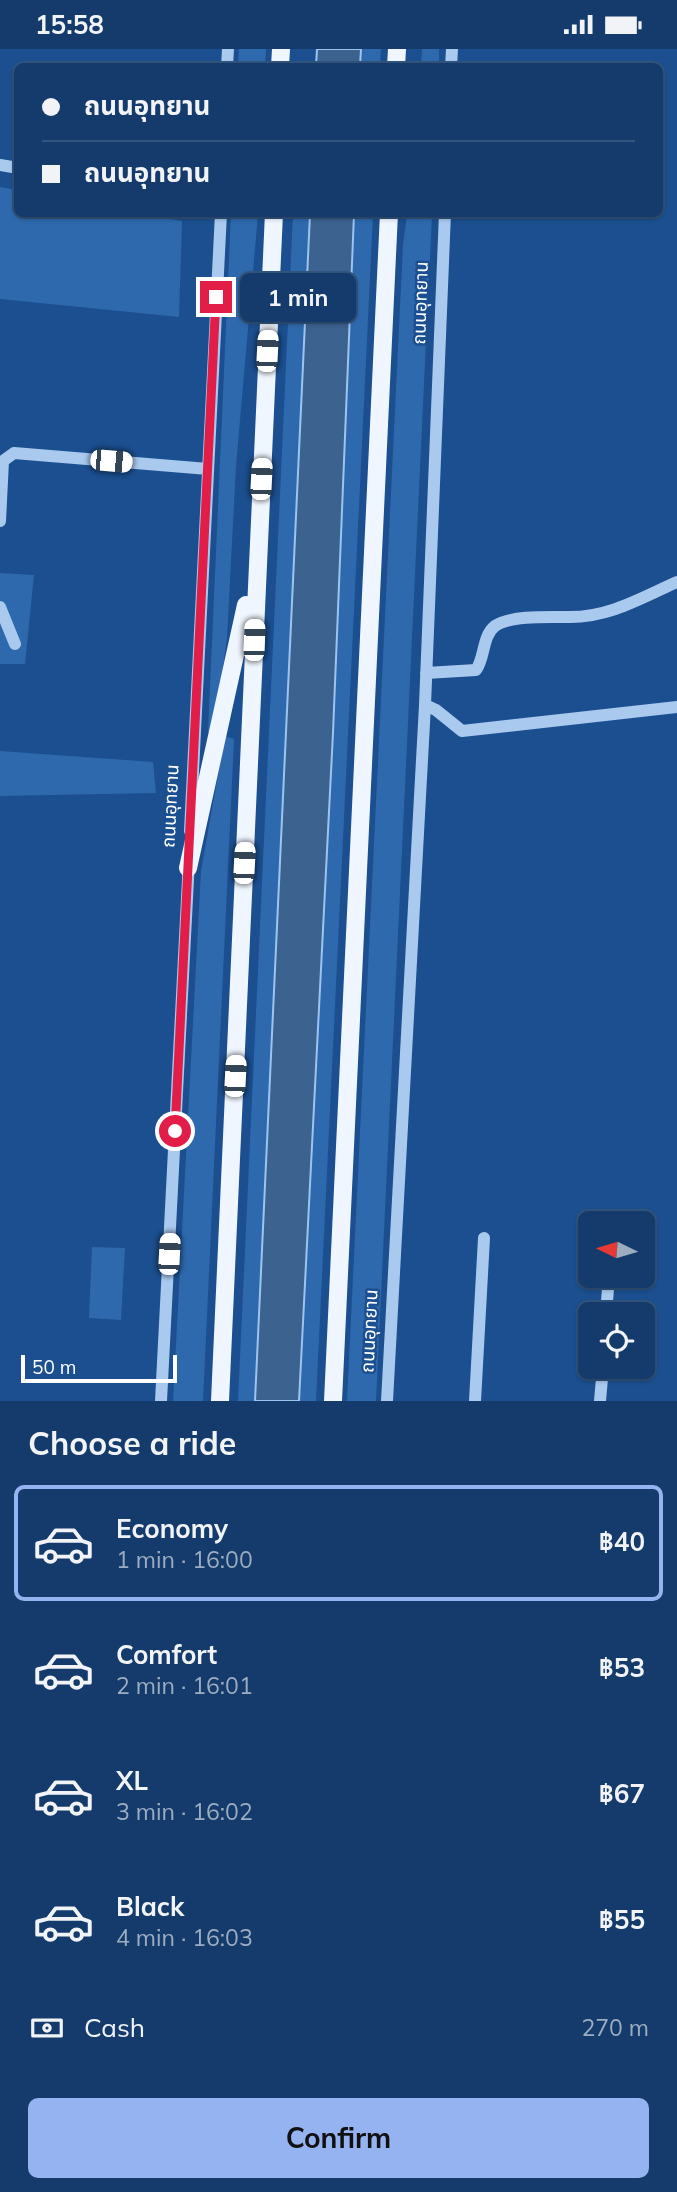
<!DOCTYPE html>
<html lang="en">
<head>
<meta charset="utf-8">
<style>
	body { margin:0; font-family:Mulish,"Noto Sans Thai",sans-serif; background:#214673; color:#f1f3f6; height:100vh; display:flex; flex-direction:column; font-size:26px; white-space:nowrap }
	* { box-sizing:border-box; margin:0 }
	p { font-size:23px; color:#9dadc1 }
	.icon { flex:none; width:38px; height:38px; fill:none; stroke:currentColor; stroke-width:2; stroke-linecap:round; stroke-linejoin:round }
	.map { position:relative; height:1352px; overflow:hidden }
	.side { display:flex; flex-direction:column; background:#143b6b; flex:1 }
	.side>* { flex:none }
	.hud { position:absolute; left:14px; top:14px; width:649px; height:154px; border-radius:10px; box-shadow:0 2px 5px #0004,0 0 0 2px #33557e; display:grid; align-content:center; height:154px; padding:0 28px; background:#143b6b }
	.needle { width:46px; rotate:275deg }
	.fabs { position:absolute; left:578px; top:1162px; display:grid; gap:14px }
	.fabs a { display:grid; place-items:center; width:77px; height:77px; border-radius:10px; background:#143b6b; box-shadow:0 2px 5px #0004,0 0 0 2px #33557e; font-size:35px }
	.scale { position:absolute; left:21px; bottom:18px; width:156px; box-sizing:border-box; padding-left:7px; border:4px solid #fff; border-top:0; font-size:19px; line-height:24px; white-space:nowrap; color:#fff; -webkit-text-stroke:5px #1b4f8f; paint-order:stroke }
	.end { position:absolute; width:32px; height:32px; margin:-16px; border:9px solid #e11d48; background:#fff; box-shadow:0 0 0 4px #fff }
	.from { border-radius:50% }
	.bubble { position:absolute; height:49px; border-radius:10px; background:#143b6b; box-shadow:0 2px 5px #0004,0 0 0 2px #33557e; font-size:23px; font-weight:700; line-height:49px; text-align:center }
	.car { position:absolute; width:21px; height:42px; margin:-21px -10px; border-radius:9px; box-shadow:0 0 5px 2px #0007; background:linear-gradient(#fff 24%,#345 0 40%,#fff 0 76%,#345 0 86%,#fff 0) }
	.hud b { display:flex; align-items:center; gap:24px; height:66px; font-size:26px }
	.hud b+b { border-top:2px solid #33557e }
	.hud i { width:18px; height:18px; background:#f1f3f6 }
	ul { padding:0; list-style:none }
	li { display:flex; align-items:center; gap:21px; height:116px; margin:0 14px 10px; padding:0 14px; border:4px solid transparent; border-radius:10px }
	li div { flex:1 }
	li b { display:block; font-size:26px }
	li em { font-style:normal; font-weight:700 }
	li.on { border-color:#95b2f1 }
	li>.icon { width:63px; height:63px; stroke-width:1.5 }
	h2 { padding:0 28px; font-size:32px; line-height:84px }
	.pay { display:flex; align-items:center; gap:18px; height:77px; padding:0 28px; font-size:26px }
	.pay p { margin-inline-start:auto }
	.primary-button { display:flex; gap:14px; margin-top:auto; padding:14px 28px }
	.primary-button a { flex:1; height:80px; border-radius:10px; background:#95b2f1; color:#111; font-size:28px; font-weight:700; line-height:80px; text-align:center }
	.status { display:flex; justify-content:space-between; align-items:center; height:49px; padding:0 35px; background:#143b6b; direction:ltr }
	.status svg { height:19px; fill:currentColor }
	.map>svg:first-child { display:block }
</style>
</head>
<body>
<div class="status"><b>15:58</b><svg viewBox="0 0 49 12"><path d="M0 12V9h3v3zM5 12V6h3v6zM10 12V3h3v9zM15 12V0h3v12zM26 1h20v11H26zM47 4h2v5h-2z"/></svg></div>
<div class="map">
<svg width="677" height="1352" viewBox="0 0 677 1352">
	<rect width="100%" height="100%" fill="#1b4f8f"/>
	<!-- green -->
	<path fill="#2e69ad" d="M239,0H266L265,17H238Z
		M361,0H381L380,17H360Z
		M422,0H439V17H421Z
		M0,138L17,141L18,164L142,165L182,172L179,268L0,250Z
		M231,165H258L236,417L227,589L214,684L208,683Z
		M293,165H310L304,308L255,1352H238Z
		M354,165H373L369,249L316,1352H299L333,684Z
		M407,165H432L376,1352H347L403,196Z
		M0,524L34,526L25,615H0Z
		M225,687L234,690L203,1352H173L201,822Z
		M0,702L153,713L156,744L0,747Z
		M92,1198L125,1199L121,1271L89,1269Z"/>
	<!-- water -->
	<path fill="#3c6290" stroke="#9cc4f0" stroke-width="2" d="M317,0H361L360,17H316Z
		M310,165H354L333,684L299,1352H255Z"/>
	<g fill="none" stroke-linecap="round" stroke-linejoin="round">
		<!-- minor -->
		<path stroke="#a9c9ee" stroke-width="12" d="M227,18L228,0
			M451,18L452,0
			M0,116L18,119
			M0,472L3,412L14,404L208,420
			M0,558L15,595
			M426,624L476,621C485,609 482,587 495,577C511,566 550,568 570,568C610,568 641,549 677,533
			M425,656L436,661L462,682L677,658
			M190,782L221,164
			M613,1174V1167
			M606,1265L609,1227
			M161,1352L189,811
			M387,1352L425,656L445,164
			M475,1352L484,1189
			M600,1352L603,1318"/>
		<!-- major -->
		<path stroke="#f0f6ff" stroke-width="18" d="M280,18L281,0
			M396,18L397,0
			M188,819L246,556
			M220,1352L274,164
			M333,1352L389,164"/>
	</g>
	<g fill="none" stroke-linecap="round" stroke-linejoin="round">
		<!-- route -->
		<path stroke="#e11d48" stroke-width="9" d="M175,1082L216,248"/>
	</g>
	<g text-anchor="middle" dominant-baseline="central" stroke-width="5" stroke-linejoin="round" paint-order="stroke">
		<!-- street labels -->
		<g font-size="18" fill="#fff" stroke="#1b4f8f">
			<text transform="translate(420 254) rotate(-88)">ถนนอุทยาน</text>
			<text transform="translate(170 757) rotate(-87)">ถนนอุทยาน</text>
			<text transform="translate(369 1282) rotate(-87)">ถนนอุทยาน</text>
		</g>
	</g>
</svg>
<div class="fabs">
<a><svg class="needle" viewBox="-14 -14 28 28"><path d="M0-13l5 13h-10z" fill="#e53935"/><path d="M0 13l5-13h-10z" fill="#9dadc1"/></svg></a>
<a><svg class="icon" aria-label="locate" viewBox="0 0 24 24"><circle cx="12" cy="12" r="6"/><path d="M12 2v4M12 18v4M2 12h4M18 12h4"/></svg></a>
</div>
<div class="scale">50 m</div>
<i class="end from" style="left:175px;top:1082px"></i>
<i class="end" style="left:216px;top:248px"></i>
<div class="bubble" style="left:240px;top:224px;width:116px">1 min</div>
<i class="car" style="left:267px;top:302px;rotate:3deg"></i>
<i class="car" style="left:111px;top:412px;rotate:95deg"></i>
<i class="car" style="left:261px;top:430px;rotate:3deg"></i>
<i class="car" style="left:254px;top:591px;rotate:2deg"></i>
<i class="car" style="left:244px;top:814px;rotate:3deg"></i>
<i class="car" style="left:235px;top:1027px;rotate:3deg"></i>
<i class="car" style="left:169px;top:1205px;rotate:3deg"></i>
<div class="hud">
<b><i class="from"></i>ถนนอุทยาน</b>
<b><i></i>ถนนอุทยาน</b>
</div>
</div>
<section class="side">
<h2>Choose a ride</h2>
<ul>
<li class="on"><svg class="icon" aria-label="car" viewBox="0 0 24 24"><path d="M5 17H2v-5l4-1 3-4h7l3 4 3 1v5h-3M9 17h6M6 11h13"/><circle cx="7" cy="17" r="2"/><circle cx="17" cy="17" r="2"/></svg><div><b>Economy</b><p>1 min · 16:00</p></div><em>฿40</em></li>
<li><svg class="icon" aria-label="car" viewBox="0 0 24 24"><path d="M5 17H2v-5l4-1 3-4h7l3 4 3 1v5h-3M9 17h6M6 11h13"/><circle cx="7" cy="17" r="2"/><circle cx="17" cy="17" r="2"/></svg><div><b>Comfort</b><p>2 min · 16:01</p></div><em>฿53</em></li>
<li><svg class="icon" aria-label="car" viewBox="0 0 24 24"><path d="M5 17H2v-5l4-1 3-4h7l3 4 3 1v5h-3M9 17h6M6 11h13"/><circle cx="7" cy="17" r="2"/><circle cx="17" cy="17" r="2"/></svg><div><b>XL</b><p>3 min · 16:02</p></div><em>฿67</em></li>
<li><svg class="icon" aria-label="car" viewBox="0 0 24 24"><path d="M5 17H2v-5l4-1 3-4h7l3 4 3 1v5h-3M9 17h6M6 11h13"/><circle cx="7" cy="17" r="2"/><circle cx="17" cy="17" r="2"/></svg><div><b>Black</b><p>4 min · 16:03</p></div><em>฿55</em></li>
</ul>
<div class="pay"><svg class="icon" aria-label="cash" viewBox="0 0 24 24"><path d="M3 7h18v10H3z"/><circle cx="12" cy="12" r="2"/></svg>Cash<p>270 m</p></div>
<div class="primary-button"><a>Confirm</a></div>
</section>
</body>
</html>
